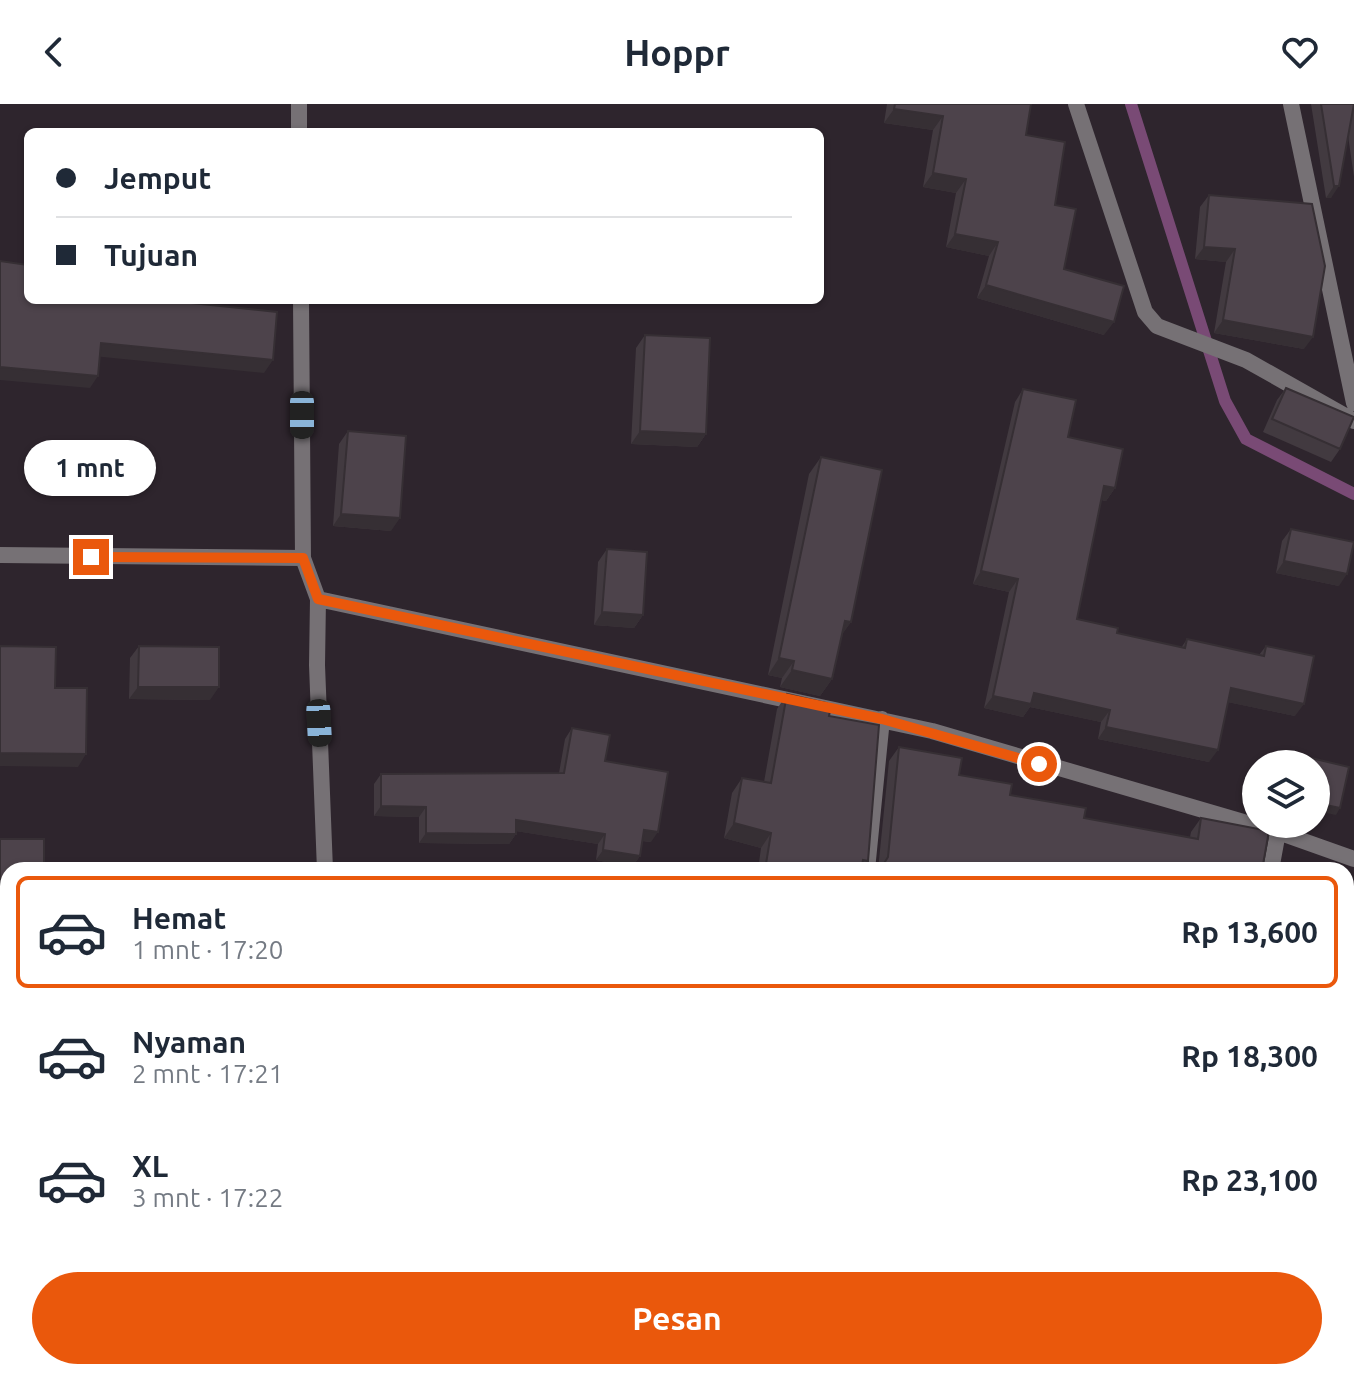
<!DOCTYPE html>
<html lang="id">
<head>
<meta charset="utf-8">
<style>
	body { margin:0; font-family:Ubuntu,sans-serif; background:#f2f2f3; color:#1f2937; height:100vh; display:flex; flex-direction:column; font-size:30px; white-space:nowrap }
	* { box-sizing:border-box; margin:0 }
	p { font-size:26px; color:#747a83 }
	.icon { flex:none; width:44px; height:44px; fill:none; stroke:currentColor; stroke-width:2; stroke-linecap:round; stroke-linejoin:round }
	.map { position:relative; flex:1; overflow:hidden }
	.drawer { position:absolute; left:0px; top:758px; width:1354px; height:518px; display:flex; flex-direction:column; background:#fff; border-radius:24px 24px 0 0; box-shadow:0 2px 6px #0004 }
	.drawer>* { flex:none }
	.top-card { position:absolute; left:24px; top:24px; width:800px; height:176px; border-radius:12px; box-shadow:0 2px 6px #0004; display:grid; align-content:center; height:176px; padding:0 32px; background:#fff }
	.buttons { position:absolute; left:1242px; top:646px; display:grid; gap:16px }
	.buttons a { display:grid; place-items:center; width:88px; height:88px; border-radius:50%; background:#fff; box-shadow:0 2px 6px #0004; font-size:40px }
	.end { position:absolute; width:36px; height:36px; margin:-18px; border:10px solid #ea580c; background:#fff; box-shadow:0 0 0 4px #fff }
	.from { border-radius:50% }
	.bubble { position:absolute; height:56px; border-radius:28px; background:#fff; box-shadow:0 2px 6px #0004; font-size:26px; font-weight:700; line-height:56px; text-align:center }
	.car { position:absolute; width:24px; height:48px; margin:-24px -12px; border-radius:10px; box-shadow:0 0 6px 2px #0007; background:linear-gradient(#222 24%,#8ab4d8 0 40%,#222 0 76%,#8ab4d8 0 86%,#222 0) }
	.top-card b { display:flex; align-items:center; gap:28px; height:76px; font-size:30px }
	.top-card b+b { border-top:2px solid #e0e1e3 }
	.top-card i { width:20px; height:20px; background:#1f2937 }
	ul { padding:14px 0 0; list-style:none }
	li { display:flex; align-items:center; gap:24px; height:112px; margin:0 16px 12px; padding:0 16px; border:4px solid transparent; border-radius:12px }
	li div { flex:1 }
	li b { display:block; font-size:30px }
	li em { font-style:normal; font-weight:700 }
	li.current { border-color:#ea580c }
	li>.icon { width:72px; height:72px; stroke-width:1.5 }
	.action { display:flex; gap:16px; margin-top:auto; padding:16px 32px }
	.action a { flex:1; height:92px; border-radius:48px; background:#ea580c; color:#fff; font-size:32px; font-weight:700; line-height:92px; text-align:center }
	header { display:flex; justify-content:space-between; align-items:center; height:104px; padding:0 32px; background:#fff; font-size:36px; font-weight:700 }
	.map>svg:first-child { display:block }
</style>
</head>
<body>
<header><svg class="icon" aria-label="back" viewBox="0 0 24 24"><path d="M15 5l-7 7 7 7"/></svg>Hoppr<svg class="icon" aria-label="heart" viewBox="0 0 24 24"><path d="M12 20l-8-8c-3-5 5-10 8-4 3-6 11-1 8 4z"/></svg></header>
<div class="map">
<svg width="1354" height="1275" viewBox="0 0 1354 1275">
	<rect width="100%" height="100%" fill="#2e252d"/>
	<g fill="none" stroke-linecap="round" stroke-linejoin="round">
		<!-- stream -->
		<path stroke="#794a75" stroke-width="12" d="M1131,0L1225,297L1246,335L1354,390"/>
		<!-- minor -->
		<path stroke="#767175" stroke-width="16" d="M299,0V28
			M1076,0L1145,208L1157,222L1246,256L1354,317
			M1291,0L1354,299
			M301,196L303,454L318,495
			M0,451L303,454
			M325,766L317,561L318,495L932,627L1278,728L1354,755
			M867,766L882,615
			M1271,766L1278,728
			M0,941H8
			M354,1268L355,1275
			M1267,1268L1270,1275"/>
	</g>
	<!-- wall -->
	<path fill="#423a40" d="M887,0H1031L1026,31L1055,101L1064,165L1104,231L977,194L989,152L946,143L956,89L923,83L933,26L884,19Z
		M1311,0H1354V73L1348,32L1331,94H1326Z
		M1209,91L1304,245L1214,229L1226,158L1195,155L1200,103Z
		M645,231L706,330L697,343L631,340L636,244Z
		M1286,284L1340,345L1331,358L1263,328L1277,296Z
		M1023,285L1115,384L1106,397L1101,396L1077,515L1117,529L1181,544L1187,535L1259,551L1266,542L1295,612L1228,598L1209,658L1098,635L1101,618L1030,603L1023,613L984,604L1009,488L973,480L1015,298Z
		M348,327L391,427L333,422L339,340Z
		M821,353L851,518L841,531L832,575L820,592L780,583L782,574L768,571L809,370Z
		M1291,425L1339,482L1276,469L1282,437Z
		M607,445L643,511L634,524L594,521L598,458Z
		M139,542L210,596L129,595L130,554Z
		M787,590L829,612L868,757L862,766H758L761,744L724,734L732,689L742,674L764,678L777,605Z
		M572,624L605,657L651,738L642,737L640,752L632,763L596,756L598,740L516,727V730L509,740L419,739V713L374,712V680L381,670L559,669L565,635Z
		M899,643L959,671L1010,691L1084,714L1190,733L1191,728L1201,714L1262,766H878L889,657Z
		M1354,1116V1165L1346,1164V1119Z
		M129,1268H333L332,1275H194V1273Z
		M396,1268H524L525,1275H397Z
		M842,1268H920L923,1273H930L928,1268H1015L1013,1275H844Z"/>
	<!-- shaded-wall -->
	<path fill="#362f34" d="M894,5L943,12L933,26L884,19Z
		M933,69L966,75L956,89L923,83Z
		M1334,82H1339L1331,94H1326Z
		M955,130L998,138L989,152L946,143Z
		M1204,143L1235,145L1226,158L1195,155Z
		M986,181L1114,218L1104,231L977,194Z
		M1223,216L1313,233L1304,245L1214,229Z
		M101,239L273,256L264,269L93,252Z
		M0,263L98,272L90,284L0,276Z
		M640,327L706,330L697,343L631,340Z
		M1104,382L1115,384L1106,397L1095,394Z
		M341,410L400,414L391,427L333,422Z
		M1284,457L1347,470L1339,482L1276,469Z
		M981,467L1018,475L1009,488L973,480Z
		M602,508L643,511L634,524L594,521Z
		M845,517L851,518L839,535Z
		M779,554L794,557L782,574L768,571Z
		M792,566L832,575L820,592L780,583Z
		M138,583H219L210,596L129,595Z
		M1231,584L1304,600L1295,612L1222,597Z
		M1034,589L1110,606L1101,618L1030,603L1023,613L984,604L993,592Z
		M1106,623L1218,646L1209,658L1098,635Z
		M0,649L86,650L78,663L0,662Z
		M1316,699L1340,704L1336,711L1316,707Z
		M381,702L426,703L419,713L374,712Z
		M516,716L605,730L598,740L509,726Z
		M734,719L771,729L761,744L724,734Z
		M644,726L658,728L651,738L637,736Z
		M426,729L516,730L509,740L419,739Z
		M603,746L640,752L632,763L596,756Z
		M883,761L914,766H880Z
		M812,762L834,766H809Z
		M0,794H8V806H0Z
		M1346,906L1354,908V923L1346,922Z
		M0,1028H8V1040H0Z
		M1351,1151H1354V1165L1346,1164V1158Z
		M129,1268H197L194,1273Z
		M201,1272L242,1275H199Z"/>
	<!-- building -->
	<path fill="#4d434b" stroke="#362f34" stroke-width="2" d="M895,0H1031L1026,31L1065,38L1055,101L1076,105L1064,165L1124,182L1114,218L986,181L998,138L955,130L966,75L933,69L943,12L894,5Z
		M1321,0H1354L1339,82H1334Z
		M1209,91L1312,100L1325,162L1313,233L1223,216L1235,145L1204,143Z
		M0,157L28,161V196H163L277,208L273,256L101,239L98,272L0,263Z
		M645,231L710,234L706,330L640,327Z
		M1286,284L1354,313L1340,345L1272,315Z
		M1023,285L1076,296L1068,333L1123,345L1115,384L1104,382L1077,515L1118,524L1117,529L1185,544L1187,535L1264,552L1266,542L1314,552L1304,600L1231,584L1218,646L1106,623L1110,606L1034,589L1031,600L993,592L1018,475L981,467Z
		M348,327L406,332L400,414L341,410Z
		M821,353L882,366L851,518L845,517L832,575L792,566L794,557L779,554Z
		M1291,425L1354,438L1347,470L1284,457Z
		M607,445L647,448L643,511L602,508Z
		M0,542L56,543L55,584H87L86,650L0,649Z
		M139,542L219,543V583H138Z
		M787,590L826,599L831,602L829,612L879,621L868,757L863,756L861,766H834L812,762L811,766H765L771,729L734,719L742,674L771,679Z
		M572,624L610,631L605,657L668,668L658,728L644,726L640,752L603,746L605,730L516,716V730L426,729V703L381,702V670L564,669Z
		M899,643L962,654L959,671L1012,680L1010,691L1086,704L1084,714L1198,735L1201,714L1269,727L1262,766H914L883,761L888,753Z
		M1311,654L1349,663L1340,704L1316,699V660H1310Z
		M0,735H44V766H8V794H0Z
		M1346,799L1354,800V908L1346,906Z
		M0,964H8V1028H0Z
		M1354,1116V1151H1351L1346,1134V1119Z
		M202,1268H333L332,1275H242L201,1272Z
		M406,1268H524L525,1275H407Z
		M854,1268H920L923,1273L934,1272L936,1268H1015L1016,1272L1004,1275H855Z"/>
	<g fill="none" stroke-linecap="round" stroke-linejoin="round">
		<!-- route -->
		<path stroke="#ea580c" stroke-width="10" d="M91,453L303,454L318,495L882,615L1039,660"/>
	</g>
</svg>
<div class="buttons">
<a><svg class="icon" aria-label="layers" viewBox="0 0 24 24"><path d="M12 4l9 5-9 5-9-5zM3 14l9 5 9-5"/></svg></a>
</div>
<i class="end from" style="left:1039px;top:660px"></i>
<i class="end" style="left:91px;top:453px"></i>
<div class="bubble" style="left:24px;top:336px;width:132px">1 mnt</div>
<i class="car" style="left:302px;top:311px;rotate:180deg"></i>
<i class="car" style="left:319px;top:619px;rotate:177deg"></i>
<div class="top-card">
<b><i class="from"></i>Jemput</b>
<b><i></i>Tujuan</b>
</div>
<section class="drawer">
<ul>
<li class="current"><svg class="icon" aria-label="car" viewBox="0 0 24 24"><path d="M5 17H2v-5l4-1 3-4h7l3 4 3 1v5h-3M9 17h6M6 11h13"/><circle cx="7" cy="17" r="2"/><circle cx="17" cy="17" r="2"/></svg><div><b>Hemat</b><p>1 mnt · 17:20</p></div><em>Rp 13,600</em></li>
<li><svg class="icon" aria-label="car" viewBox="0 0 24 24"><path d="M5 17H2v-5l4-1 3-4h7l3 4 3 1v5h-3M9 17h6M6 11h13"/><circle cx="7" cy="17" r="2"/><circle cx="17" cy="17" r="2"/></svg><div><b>Nyaman</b><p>2 mnt · 17:21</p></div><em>Rp 18,300</em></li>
<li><svg class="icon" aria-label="car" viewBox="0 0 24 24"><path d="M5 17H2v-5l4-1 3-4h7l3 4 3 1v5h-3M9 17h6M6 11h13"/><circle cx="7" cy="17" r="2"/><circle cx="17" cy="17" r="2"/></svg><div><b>XL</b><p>3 mnt · 17:22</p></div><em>Rp 23,100</em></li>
</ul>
<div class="action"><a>Pesan</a></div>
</section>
</div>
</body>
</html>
